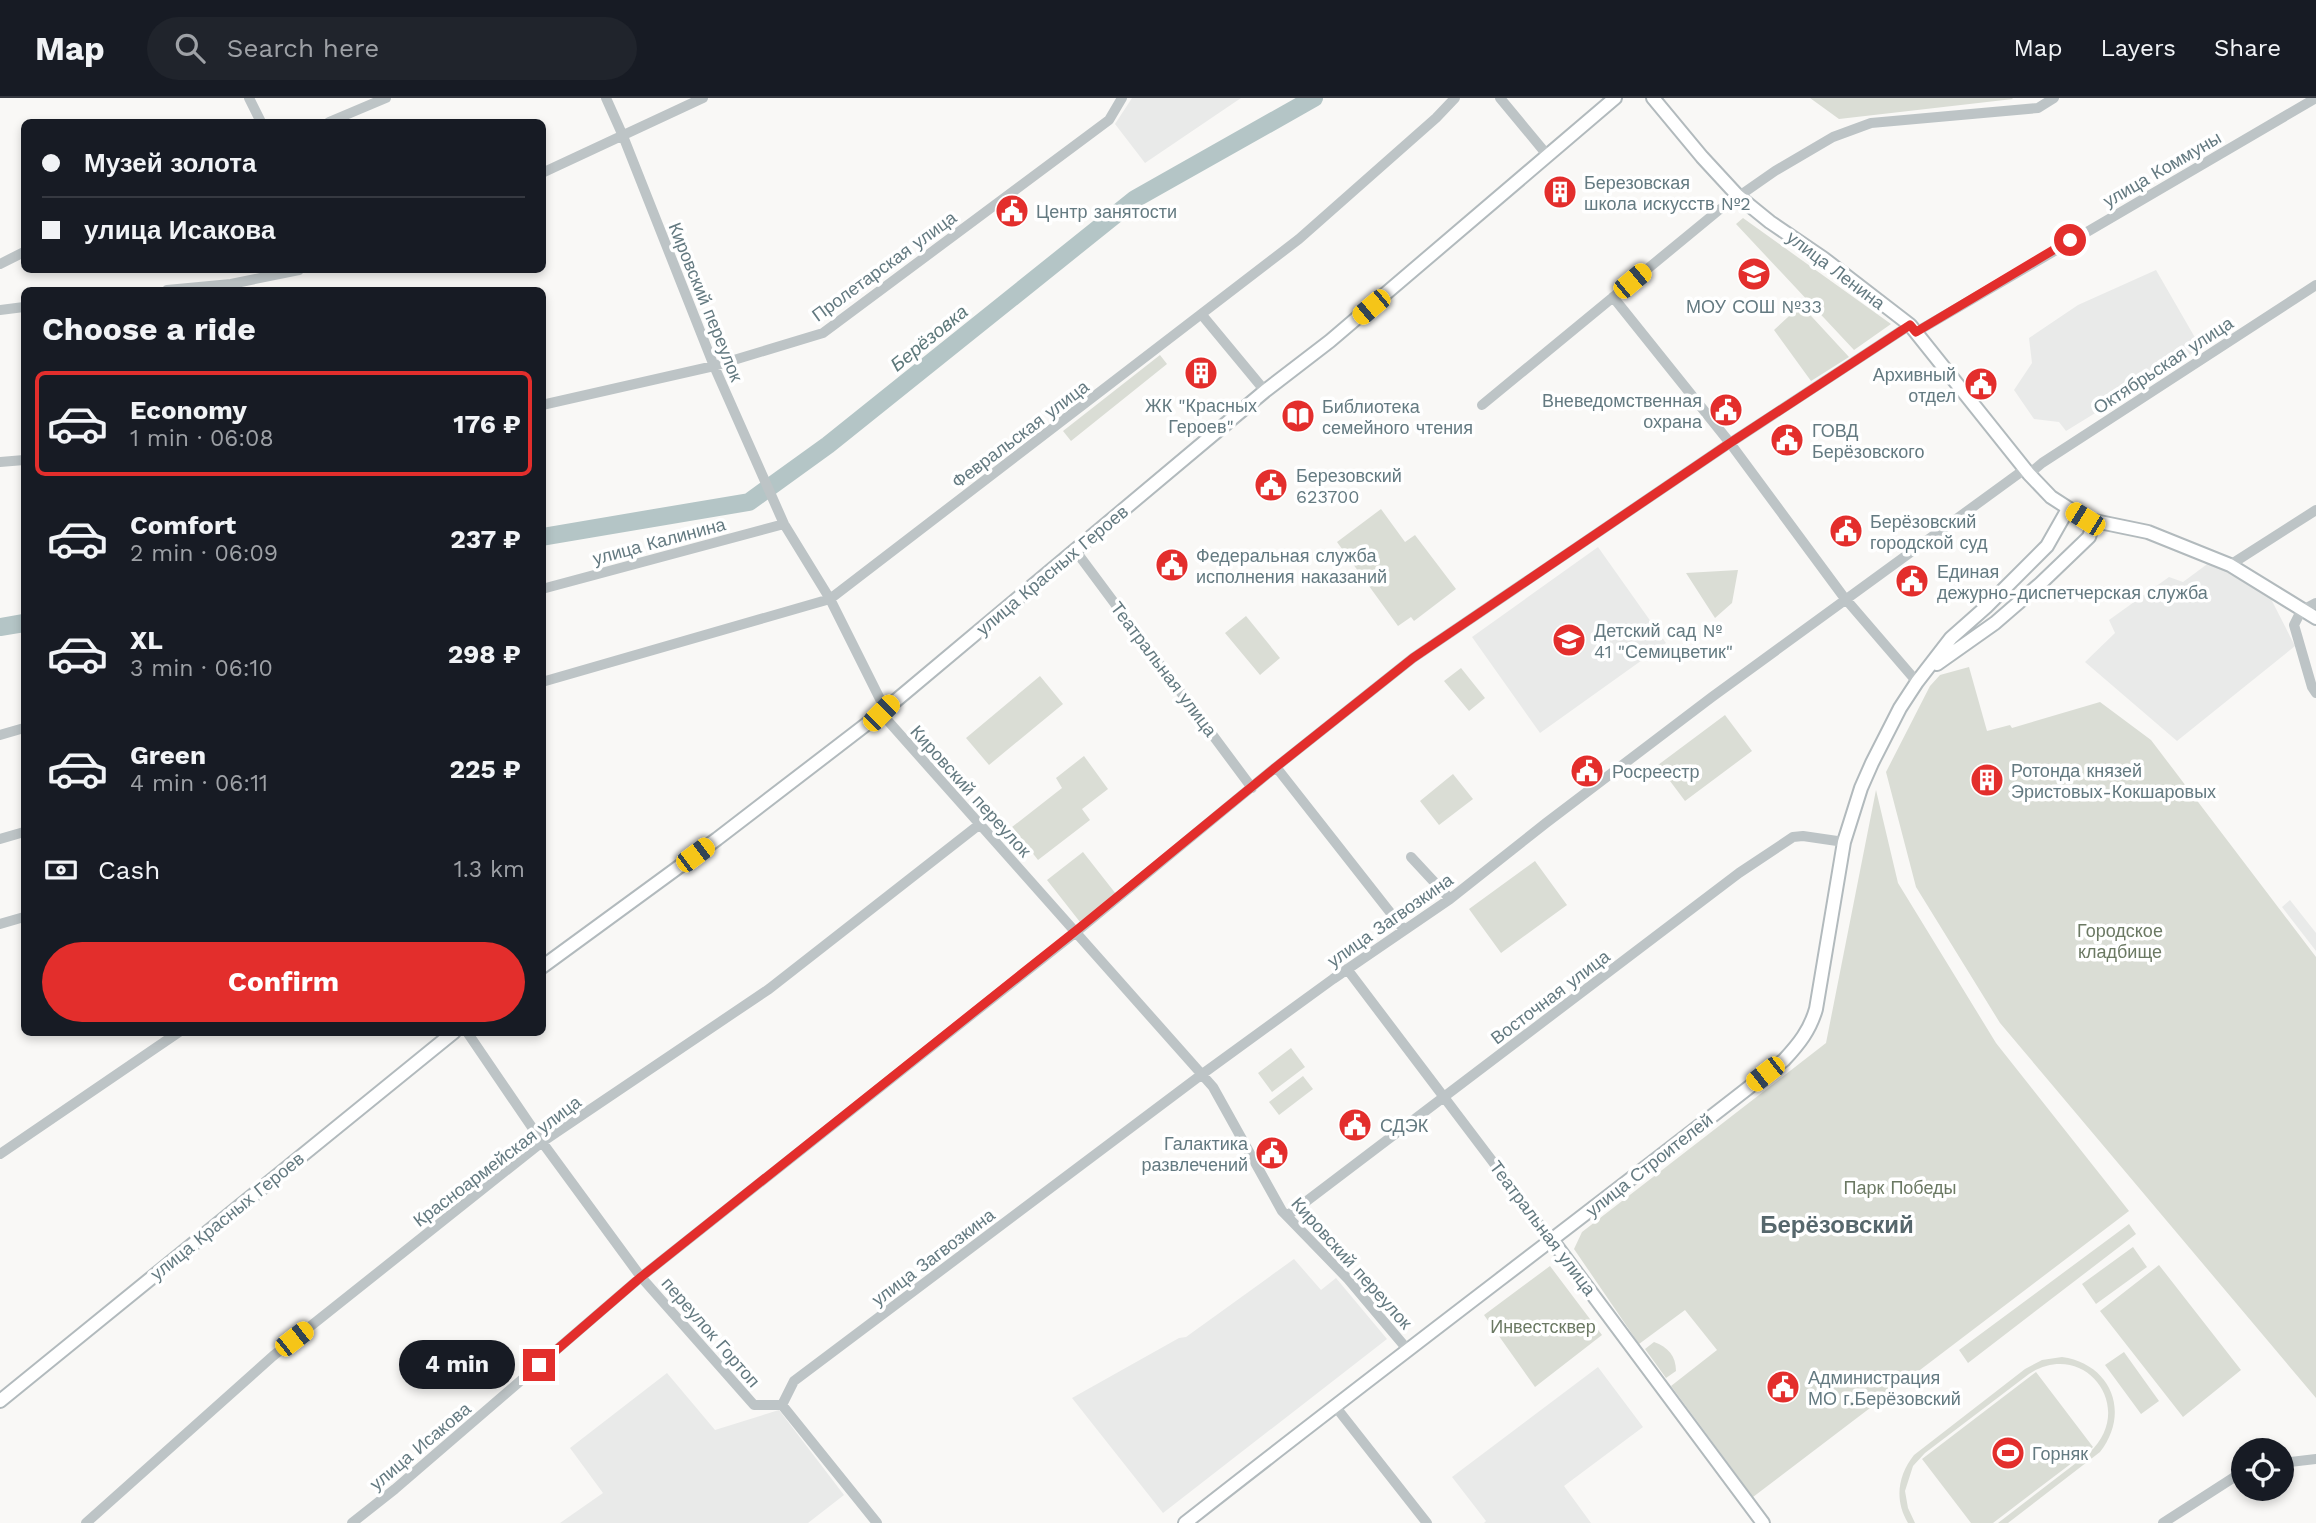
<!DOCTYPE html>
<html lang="en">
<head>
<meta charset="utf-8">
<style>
	body { margin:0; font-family:"Work Sans",sans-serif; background:#20242c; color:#f1f3f6; height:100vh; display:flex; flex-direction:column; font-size:26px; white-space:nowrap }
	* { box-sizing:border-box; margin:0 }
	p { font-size:23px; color:#9ea1a6 }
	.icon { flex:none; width:38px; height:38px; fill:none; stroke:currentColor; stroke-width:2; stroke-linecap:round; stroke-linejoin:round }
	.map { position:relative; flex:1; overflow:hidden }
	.panel { position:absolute; left:21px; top:189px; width:525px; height:749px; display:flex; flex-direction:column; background:#171b24; border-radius:10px; box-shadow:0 4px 10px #0003 }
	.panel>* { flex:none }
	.guide { position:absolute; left:21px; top:21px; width:525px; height:154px; border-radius:10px; box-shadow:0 4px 10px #0003; display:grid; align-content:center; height:154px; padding:0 21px; background:#171b24 }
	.fabs { position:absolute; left:2231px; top:1340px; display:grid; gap:14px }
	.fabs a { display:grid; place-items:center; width:63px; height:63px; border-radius:50%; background:#171b24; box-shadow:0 4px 10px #0003; font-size:35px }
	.end { position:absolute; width:32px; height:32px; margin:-16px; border:9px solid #e32e2c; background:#fff; box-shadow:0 0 0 4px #fff }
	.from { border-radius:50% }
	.bubble { position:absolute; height:49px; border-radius:24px; background:#171b24; box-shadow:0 4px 10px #0003; font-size:23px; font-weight:700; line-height:49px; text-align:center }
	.car { position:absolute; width:21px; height:42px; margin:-21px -10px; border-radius:9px; box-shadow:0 0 5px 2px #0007; background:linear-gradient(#f5c518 24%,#345 0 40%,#f5c518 0 76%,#345 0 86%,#f5c518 0) }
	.guide b { display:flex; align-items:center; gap:24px; height:66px; font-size:26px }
	.guide b+b { border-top:2px solid #363941 }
	.guide i { width:18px; height:18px; background:#f1f3f6 }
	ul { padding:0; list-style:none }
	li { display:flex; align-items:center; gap:21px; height:105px; margin:0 14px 10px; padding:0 7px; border:4px solid transparent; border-radius:10px }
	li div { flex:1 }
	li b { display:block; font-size:26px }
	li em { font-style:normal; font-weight:700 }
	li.active { border-color:#e32e2c }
	li>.icon { width:63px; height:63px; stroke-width:1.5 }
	h2 { padding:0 21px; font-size:32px; line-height:84px }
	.pay { display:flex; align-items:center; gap:18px; height:77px; padding:0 21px; font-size:26px }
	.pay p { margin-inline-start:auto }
	.button { display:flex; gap:14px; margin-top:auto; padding:14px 21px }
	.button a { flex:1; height:80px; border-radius:42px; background:#e32e2c; color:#fff; font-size:28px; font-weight:700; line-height:80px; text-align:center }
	header { display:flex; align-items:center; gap:42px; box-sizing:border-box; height:98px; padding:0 35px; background:#171b24; border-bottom:2px solid #363941 }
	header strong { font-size:33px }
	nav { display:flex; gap:38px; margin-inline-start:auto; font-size:24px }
	.search { width:490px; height:63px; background:#20242c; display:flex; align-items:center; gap:18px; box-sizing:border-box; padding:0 24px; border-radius:38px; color:#9ea1a6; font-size:26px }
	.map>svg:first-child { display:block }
</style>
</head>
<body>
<header>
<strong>Map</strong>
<div class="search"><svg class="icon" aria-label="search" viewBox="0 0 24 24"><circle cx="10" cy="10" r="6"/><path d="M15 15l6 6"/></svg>Search here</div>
<nav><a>Map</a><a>Layers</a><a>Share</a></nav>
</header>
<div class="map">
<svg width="2316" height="1425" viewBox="0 0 2316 1425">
	<rect width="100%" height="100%" fill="#f9f8f6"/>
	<!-- built -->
	<path fill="#e9eae9" d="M1132,0H1241L1145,65L1115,26Z
		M2156,172L2201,250L2066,333L2059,324L2034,321L2014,292L2032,265L2029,240L2078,207Z
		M1598,449L1666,545L1540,635L1472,539Z
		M2210,464L2271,501L2295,548L2177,643L2085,564L2115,535L2109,522L2169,479L2183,484Z
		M2290,802L2316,835V853L2282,809Z
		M1294,1161L1321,1192L1336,1180L1387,1241L1163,1415L1072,1300L1179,1240L1186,1239Z
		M1598,1269L1643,1329L1564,1388L1591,1425H1484L1486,1423L1452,1379Z
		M667,1275L715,1332L779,1312L844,1397L808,1425H560L603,1395L570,1350Z"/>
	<!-- green -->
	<path fill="#daddd5" d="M1810,0H2012L2013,1L1839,21Z
		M1743,120L1891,226L1854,252L1736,126Z
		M1801,207L1849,259L1811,283L1774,232Z
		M1160,257L1167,266L1071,343L1063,333Z
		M1381,411L1405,444L1415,437L1456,491L1414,523L1411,519L1398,528L1337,444Z
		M1738,472L1732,505L1715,520L1686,475Z
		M1246,518L1280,560L1260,577L1225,535Z
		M1969,569L1987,633L2010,627L2012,630L2100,604L2151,642L2316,859V1300L2000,925L1916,789L1886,674L1930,588L1940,577Z
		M1461,570L1485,600L1469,613L1444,583Z
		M1040,578L1063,606L989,667L966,640Z
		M1725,617L1752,653L1685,703L1658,667Z
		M1084,658L1108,691L1082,711L1090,722L1038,762L1012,729L1062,690L1056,680Z
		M1453,676L1473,701L1439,727L1420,703Z
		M1876,692L1898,785L1996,945L2129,1113L1753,1399L1671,1288L1717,1252L1685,1212L1639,1246L1574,1151L1582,1134L1826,945Z
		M1083,754L1116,796L1080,824L1047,782Z
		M1535,763L1567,807L1501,855L1469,811Z
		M1291,950L1305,969L1272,994L1258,975Z
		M1303,978L1313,991L1279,1017L1269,1004Z
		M2129,1126L2136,1136L1968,1265L1959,1252Z
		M2133,1149L2147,1169L2096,1206L2082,1186Z
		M2159,1167L2241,1272L2183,1319L2100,1213Z
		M1550,1168L1602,1237L1535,1289L1484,1217Z
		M1654,1244C1668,1249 1676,1258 1676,1273L1666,1280L1645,1251Z
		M2124,1254L2159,1303L2141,1316L2105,1267Z
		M2062,1259C2111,1266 2131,1314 2100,1354L2008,1425H1998L2089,1355C2138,1310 2084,1240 2029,1276L1925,1355L1913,1368L1905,1393L1908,1410L1915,1425H1908C1894,1402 1898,1377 1914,1357L2025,1271L2042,1262Z
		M2036,1274L2093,1349L1993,1425H1971L1922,1361Z"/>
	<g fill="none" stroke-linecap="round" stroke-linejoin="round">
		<!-- river -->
		<path stroke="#b4c5c6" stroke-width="18" d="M542,439L749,404L828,347L1135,101L1314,0
			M0,529L24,525"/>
		<defs>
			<path id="secondary" d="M1653,0L1702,59L1738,98L1770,124L1823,160L1910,227L2029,376L2051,399L2085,421L2148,434L2230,467L2316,520
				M1937,566L1995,525L2040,486L2089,439L2094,424
				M542,869L717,741L881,615L1265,293L1330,243L1615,0
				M1552,1142L1763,1425
				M0,1303L454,934
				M1185,1425C1383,1269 1585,1118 1784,962C1799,946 1810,932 1816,911L1844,744L1861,690L1872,665L1900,610L1917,584L1951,540L1986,509L2047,448L2068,411"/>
		</defs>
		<!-- secondary casing -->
		<use href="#secondary" stroke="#b2babd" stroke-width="16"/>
		<!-- street -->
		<path stroke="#bdc4c6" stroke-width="10" d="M249,0L261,24
			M606,0L623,38L714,268L784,426L830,501L881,603V615L1213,989L1282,1113L1348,1181L1407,1251
			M1500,0L1548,58
			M329,24L386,0
			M542,75L703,0
			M0,166L24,154
			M167,192L231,186L299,172
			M1613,199L1730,345L1843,498L1917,584
			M0,212L24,209
			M1202,217L1265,293
			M1916,234L2316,0
			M542,307L714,268L823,235L1109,22L1122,0
			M1482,307L1719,112L1775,73L1833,39L1871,25L2038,10L2054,0
			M0,364L24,362
			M2029,376L2042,365L2316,187
			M1075,452L1252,690
			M2230,467L2316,412
			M542,491L784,426
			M2316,505L2301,513L2294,527L2312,589L2316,595
			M542,584L830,501L1299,141L1436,20L1455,0
			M0,637L24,630
			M1276,669L1404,832
			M0,741L24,734
			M1411,759L1450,801
			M0,826L24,819
			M1347,871L1552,1142
			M467,934L542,1044L641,1179L754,1307H782L877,1425
			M0,1056L179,934
			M1287,1118L1739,775L1793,739L1803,738L1844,744
			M782,1307L794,1283L1201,977L1333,881L1450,801L1546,725L1712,599L2025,371
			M1335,1308L1427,1425
			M2282,1365L2316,1361
			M86,1425L273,1258L542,1044L769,891L980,726
			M352,1425L395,1391L641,1179L1076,834L1276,669L1413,560L1730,345L1910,227
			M2163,1425L2236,1378L2244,1376"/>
		<!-- secondary -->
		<use href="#secondary" stroke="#fff" stroke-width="12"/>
	</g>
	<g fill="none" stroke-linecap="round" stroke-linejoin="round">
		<!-- route -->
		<path stroke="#e32e2c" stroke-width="9" d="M539,1267L641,1179L1078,831L1276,669L1413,560L1730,345L1910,227L1916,234L2070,142"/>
	</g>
	<!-- icons -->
	<defs>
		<symbol id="building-disc" viewBox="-11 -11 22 22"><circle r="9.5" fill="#e32e2c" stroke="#fff"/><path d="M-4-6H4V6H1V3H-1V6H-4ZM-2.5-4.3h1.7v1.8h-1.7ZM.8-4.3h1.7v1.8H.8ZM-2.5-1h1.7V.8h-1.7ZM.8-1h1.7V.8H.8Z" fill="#fff"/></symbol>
		<symbol id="civic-disc" viewBox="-11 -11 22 22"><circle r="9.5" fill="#e32e2c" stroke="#fff"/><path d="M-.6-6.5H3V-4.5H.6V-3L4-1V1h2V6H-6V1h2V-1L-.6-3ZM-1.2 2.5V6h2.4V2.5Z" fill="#fff"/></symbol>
		<symbol id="school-disc" viewBox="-11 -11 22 22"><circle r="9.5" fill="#e32e2c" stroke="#fff"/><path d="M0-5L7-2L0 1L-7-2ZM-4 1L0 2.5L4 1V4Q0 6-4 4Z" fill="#fff"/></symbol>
		<symbol id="library-disc" viewBox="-11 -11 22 22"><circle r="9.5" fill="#e32e2c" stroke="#fff"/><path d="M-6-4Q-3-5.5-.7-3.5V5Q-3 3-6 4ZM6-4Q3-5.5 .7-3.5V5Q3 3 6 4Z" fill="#fff"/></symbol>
		<symbol id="stadium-disc" viewBox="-11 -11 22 22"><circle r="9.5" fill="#e32e2c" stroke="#fff"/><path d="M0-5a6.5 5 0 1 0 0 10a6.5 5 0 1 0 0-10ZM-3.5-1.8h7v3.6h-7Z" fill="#fff"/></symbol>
	</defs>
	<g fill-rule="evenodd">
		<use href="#building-disc" x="1541" y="75" width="38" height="38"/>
		<use href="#civic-disc" x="993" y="94" width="38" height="38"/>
		<use href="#school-disc" x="1735" y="157" width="38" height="38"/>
		<use href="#building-disc" x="1182" y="256" width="38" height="38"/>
		<use href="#civic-disc" x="1962" y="267" width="38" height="38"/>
		<use href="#civic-disc" x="1707" y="293" width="38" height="38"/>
		<use href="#library-disc" x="1279" y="299" width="38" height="38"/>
		<use href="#civic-disc" x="1768" y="323" width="38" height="38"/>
		<use href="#civic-disc" x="1252" y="368" width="38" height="38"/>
		<use href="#civic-disc" x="1827" y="414" width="38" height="38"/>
		<use href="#civic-disc" x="1153" y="448" width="38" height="38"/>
		<use href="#civic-disc" x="1893" y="464" width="38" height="38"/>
		<use href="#school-disc" x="1550" y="523" width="38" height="38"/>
		<use href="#civic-disc" x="1568" y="654" width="38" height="38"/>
		<use href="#building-disc" x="1968" y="663" width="38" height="38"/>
		<use href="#civic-disc" x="1336" y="1008" width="38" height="38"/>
		<use href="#civic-disc" x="1253" y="1036" width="38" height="38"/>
		<use href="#civic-disc" x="1764" y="1270" width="38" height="38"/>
		<use href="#stadium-disc" x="1989" y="1336" width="38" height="38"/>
	</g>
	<g text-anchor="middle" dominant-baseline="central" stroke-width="7" stroke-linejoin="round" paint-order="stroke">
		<!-- street labels -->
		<g font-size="18" fill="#647a81" stroke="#fff">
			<text transform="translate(2162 71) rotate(-30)">улица Коммуны</text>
			<text transform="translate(884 168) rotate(-36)">Пролетарская улица</text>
			<text transform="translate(1836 172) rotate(37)">улица Ленина</text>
			<text transform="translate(706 204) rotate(68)">Кировский переулок</text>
			<text transform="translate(2163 267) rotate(-33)">Октябрьская улица</text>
			<text transform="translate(1020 336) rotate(-37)">Февральская улица</text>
			<text transform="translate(659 443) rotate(-15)">улица Калинина</text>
			<text transform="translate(1052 472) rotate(-40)">улица Красных Героев</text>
			<text transform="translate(1164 571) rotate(53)">Театральная улица</text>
			<text transform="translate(971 693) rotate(48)">Кировский переулок</text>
			<text transform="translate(1390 822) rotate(-35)">улица Загвозкина</text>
			<text transform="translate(1550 899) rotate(-37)">Восточная улица</text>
			<text transform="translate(497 1063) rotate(-37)">Красноармейская улица</text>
			<text transform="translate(1649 1067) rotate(-38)">улица Строителей</text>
			<text transform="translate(227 1118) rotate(-39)">улица Красных Героев</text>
			<text transform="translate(1543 1130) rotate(53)">Театральная улица</text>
			<text transform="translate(933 1159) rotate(-37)">улица Загвозкина</text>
			<text transform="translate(1352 1165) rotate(48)">Кировский переулок</text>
			<text transform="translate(711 1234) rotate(49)">переулок Гортоп</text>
			<text transform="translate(420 1348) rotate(-40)">улица Исакова</text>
		</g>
		<!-- poi labels -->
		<g font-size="18" fill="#647a81" stroke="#fff" text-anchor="start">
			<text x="1584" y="84">Березовская<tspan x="1584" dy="21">школа искусств №2</tspan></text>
			<text x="1036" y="113">Центр занятости</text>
			<text x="1754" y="208" text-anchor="middle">МОУ СОШ №33</text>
			<text x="1956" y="276" text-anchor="end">Архивный<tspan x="1956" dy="21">отдел</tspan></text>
			<text x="1702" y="302" text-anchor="end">Вневедомственная<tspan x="1702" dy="21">охрана</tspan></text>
			<text x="1201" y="307" text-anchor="middle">ЖК "Красных<tspan x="1201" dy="21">Героев"</tspan></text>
			<text x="1322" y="308">Библиотека<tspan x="1322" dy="21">семейного чтения</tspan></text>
			<text x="1812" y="332">ГОВД<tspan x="1812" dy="21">Берёзовского</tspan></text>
			<text x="1296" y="377">Березовский<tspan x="1296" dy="21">623700</tspan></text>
			<text x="1870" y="423">Берёзовский<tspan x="1870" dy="21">городской суд</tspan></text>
			<text x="1196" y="457">Федеральная служба<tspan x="1196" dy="21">исполнения наказаний</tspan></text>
			<text x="1937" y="473">Единая<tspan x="1937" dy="21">дежурно-диспетчерская служба</tspan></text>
			<text x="1594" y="532">Детский сад №<tspan x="1594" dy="21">41 "Семицветик"</tspan></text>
			<text x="2011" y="672">Ротонда князей<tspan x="2011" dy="21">Эристовых-Кокшаровых</tspan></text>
			<text x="1612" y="673">Росреестр</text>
			<text x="1380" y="1027">СДЭК</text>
			<text x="1248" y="1045" text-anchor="end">Галактика<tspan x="1248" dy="21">развлечений</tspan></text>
			<text x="1808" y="1279">Администрация<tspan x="1808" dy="21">МО г.Берёзовский</tspan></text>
			<text x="2032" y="1355">Горняк</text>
		</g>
		<!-- park labels -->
		<g font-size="18" fill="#6b7963" stroke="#fff">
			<text x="2120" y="832">Городское<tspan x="2120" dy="21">кладбище</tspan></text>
			<text x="1900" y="1089">Парк Победы</text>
			<text x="1543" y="1228">Инвестсквер</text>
		</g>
		<!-- water labels -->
		<g font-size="19" font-style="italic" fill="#5e797b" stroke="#fff">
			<text transform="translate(929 240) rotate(-39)">Берёзовка</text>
		</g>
		<!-- district labels -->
		<g font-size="24" font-weight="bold" fill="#56676c" stroke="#fff">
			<text x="1837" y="1127">Берёзовский</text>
		</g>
	</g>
</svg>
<div class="fabs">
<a><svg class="icon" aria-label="locate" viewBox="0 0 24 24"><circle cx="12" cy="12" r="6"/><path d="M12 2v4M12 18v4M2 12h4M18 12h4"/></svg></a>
</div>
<i class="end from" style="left:2070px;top:142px"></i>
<i class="end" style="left:539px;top:1267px"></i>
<div class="bubble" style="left:399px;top:1242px;width:116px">4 min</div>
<i class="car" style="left:1632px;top:183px;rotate:50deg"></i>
<i class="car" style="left:1371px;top:209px;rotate:230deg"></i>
<i class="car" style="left:2085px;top:421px;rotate:302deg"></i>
<i class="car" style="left:881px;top:615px;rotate:45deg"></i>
<i class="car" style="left:695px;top:757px;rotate:53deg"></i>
<i class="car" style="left:1765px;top:976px;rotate:232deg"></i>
<i class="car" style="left:294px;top:1241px;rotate:52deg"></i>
<div class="guide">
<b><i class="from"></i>Музей золота</b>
<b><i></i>улица Исакова</b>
</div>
<section class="panel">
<h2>Choose a ride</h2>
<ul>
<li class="active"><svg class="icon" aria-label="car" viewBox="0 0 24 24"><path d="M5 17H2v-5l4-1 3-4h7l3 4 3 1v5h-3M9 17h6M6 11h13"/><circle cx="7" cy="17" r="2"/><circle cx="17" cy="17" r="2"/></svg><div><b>Economy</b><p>1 min · 06:08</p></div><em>176 ₽</em></li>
<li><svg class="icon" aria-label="car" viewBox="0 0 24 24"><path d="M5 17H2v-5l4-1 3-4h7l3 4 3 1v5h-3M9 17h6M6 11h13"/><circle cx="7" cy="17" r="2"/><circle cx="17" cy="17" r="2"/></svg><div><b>Comfort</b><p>2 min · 06:09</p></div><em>237 ₽</em></li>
<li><svg class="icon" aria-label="car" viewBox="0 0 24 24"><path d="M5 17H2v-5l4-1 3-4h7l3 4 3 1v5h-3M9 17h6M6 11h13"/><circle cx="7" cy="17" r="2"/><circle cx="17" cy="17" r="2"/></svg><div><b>XL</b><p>3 min · 06:10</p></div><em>298 ₽</em></li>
<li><svg class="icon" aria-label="car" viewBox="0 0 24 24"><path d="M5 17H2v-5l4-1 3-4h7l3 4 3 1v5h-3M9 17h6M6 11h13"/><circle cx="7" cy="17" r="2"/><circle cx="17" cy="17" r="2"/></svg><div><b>Green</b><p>4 min · 06:11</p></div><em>225 ₽</em></li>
</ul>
<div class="pay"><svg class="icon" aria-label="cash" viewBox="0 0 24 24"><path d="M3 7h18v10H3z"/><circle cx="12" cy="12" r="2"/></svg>Cash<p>1.3 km</p></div>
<div class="button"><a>Confirm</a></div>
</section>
</div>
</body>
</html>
